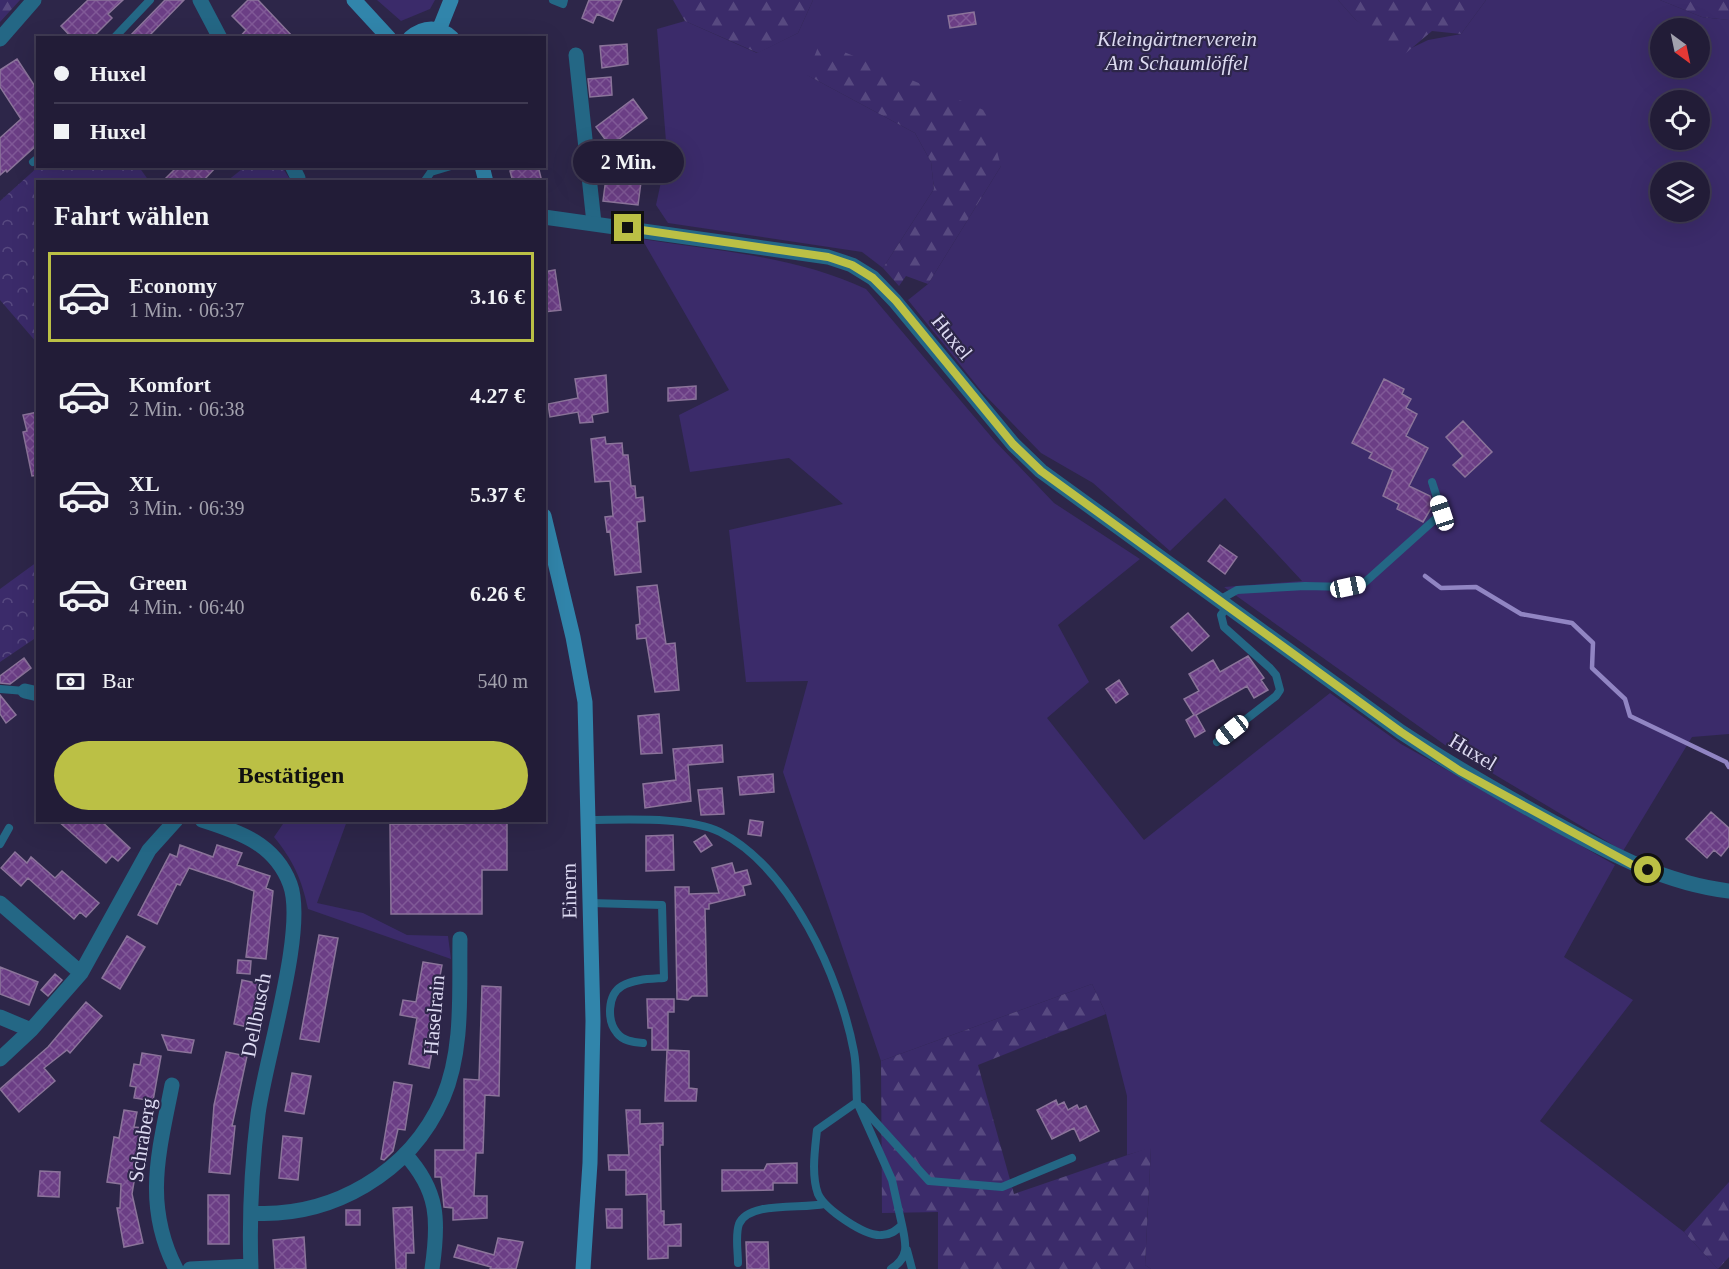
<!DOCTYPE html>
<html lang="de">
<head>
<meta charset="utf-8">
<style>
	body { margin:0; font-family:Georgia,serif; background:#2a253f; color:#f1f3f6; height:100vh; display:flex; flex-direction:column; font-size:22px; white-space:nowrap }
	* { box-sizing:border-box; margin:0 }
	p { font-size:20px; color:#a2a1ad }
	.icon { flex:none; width:33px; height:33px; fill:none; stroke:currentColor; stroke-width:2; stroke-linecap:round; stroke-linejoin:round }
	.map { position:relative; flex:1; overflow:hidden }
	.drawer { position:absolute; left:36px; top:180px; width:510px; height:642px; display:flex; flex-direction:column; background:#221c37; border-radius:0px; box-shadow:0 6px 24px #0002,0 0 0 2px #3f3a52 }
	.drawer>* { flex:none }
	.hud { position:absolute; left:36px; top:36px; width:510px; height:132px; border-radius:0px; box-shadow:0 6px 24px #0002,0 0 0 2px #3f3a52; display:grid; align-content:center; height:132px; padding:0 18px; background:#221c37 }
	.needle { width:39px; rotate:147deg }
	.fabs { position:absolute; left:1650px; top:18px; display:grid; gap:12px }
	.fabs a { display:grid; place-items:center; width:60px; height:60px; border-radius:50%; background:#221c37; box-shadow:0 6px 24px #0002,0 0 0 2px #3f3a52; font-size:30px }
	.end { position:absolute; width:27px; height:27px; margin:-14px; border:8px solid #bbc045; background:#111; box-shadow:0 0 0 3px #111 }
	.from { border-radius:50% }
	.bubble { position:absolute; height:42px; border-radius:21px; background:#221c37; box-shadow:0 6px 24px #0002,0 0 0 2px #3f3a52; font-size:20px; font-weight:600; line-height:42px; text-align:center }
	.car { position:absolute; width:18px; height:36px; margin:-18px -9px; border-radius:8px; box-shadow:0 0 4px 2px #0007; background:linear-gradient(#fff 24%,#345 0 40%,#fff 0 76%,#345 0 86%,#fff 0) }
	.hud b { display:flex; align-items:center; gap:21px; height:57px; font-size:22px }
	.hud b+b { border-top:2px solid #3f3a52 }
	.hud i { width:15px; height:15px; background:#f1f3f6 }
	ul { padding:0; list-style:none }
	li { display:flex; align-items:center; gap:18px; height:90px; margin:0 12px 9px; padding:0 6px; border:3px solid transparent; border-radius:0px }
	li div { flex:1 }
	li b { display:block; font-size:22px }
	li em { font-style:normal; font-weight:600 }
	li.on { border-color:#bbc045 }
	li>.icon { width:54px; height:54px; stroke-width:1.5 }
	h2 { padding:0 18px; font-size:27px; line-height:72px }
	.pay { display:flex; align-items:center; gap:15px; height:66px; padding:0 18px; font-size:22px }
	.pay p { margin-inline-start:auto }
	.primary-button { display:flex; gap:12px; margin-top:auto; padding:12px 18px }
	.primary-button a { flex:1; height:69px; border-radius:36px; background:#bbc045; color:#111; font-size:24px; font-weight:600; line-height:69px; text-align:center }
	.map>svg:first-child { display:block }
</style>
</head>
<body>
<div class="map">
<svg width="1729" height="1269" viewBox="0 0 1729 1269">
	<defs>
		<pattern id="forest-firs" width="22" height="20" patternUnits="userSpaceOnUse" patternTransform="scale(1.5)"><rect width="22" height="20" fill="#3b2b6a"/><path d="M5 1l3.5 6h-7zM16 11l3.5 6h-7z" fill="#574980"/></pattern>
		<pattern id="park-crowns" width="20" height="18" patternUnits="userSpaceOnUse" patternTransform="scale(1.5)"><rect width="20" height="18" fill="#3b2b6a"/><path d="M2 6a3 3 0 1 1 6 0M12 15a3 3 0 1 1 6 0" fill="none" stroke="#574980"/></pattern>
		<pattern id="building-cross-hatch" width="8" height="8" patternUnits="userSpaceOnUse" patternTransform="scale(1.5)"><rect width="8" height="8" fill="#6b3e85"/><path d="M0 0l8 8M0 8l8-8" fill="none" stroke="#805997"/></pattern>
	</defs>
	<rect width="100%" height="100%" fill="#2d2649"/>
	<!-- green -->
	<path fill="#3b2b6a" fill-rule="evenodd" d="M377,0H435L430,9L401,21Z
		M813,0H1338L1355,19L1401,53L1428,40L1461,34L1486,0H1660L1702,17L1729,20V734L1692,737L1623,851L1445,745L1224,587L1302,581L1225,498L1170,551L1093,483L1041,453L982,392L908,300L928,284L1001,166L807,75L915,133L931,162L934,189L883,268L862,252L668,223L656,205L667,154L657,29L685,21L757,53L798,33ZM1660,28H1700V68H1660ZM1660,100H1700V140H1660ZM1660,172H1700V212H1660Z
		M642,239C717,251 796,256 866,289L994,440L1054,503L1140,559L1058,625L1089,682L1047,718L1144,840L1330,693L1401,744L1615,865L1564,957L1633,1000L1540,1121L1684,1232L1718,1269H1151L1145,1265L1151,1148L1127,1155V1096L1106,1014L1092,984L881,1061L783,772L808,681L746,682L729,530L843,504L789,458L690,472L679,415L729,390Z
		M285,821H347L317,903L363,913L407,935L448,936L451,959L308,909C302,880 293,860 274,837Z"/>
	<!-- forest -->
	<path fill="url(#forest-firs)" d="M0,0H20L0,22Z
		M673,0H813L798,33L758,53L685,21Z
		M1338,0H1486L1461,34L1432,31L1400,58L1355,19Z
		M1660,0H1729V20L1702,17Z
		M820,42L986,111L1001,166L928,284L906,276L899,286L883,268L934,189L931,162L915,133L807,75Z
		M1092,984L1106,1014L978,1065L1014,1194L1151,1147L1145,1265L1151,1269H938V1212L882,1213L881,1061Z
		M1729,1182V1257L1718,1269L1684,1232Z"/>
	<!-- park -->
	<path fill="url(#park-crowns)" d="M39,166L139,167L149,181L38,182L37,343L0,300V201Z
		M246,166L282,167L291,181H227Z
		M37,562V637L0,662V589Z"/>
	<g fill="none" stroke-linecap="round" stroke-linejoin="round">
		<!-- stream -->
		<path stroke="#9185c3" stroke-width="4.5" d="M1425,576L1441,588L1476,587L1521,614L1572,623L1593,643L1592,668L1625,699L1630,716L1726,762L1729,767"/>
	</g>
	<!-- building -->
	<path fill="url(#building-cross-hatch)" stroke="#8b749a" stroke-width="1.5" d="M88,0H123L108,14L112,18L92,38H72L61,26Z
		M165,0H184L147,38H128Z
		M248,0H258L294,38H239L246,30L232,16Z
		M589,0H622L613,21L597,14L593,23L582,18Z
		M974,12L976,24L950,28L948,16Z
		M627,44L628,64L602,68L600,46Z
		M17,59L38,91V144L7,172L6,170L0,175V138L21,119L0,87V70Z
		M611,77L612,95L590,97L588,79Z
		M633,99L647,118L610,146L596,127Z
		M609,155L644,159L638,205L603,201Z
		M178,166H217L202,182H162Z
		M526,166H538L542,182H513L510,171Z
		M555,270L561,310L544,312V272Z
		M606,375L608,412L592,415L593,422L580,423L578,412L550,417L548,404L578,398L575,379Z
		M1384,379L1404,389L1402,394L1411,399L1406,408L1417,414L1406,436L1428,448L1409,486L1430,496L1433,505L1423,522L1397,509L1399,504L1383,496L1393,470L1369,458L1372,453L1352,443Z
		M696,386V399L668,401V388Z
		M38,412V475L32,476L23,432L27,431L23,415Z
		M1463,421L1492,452L1465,477L1453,465L1463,456L1446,437Z
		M605,437L606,444L622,443L623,455H628L631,486H635L636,498L643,497L645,521L637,522L641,572L615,575L610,531L607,532L605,517L613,516L610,481L595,482L591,439Z
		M1220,545L1237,557L1225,574L1208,561Z
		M657,585L666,644L675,643L679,690L655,692L646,638L637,639L636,625L640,624L637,587Z
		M1188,613L1209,636L1192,651L1171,627Z
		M1248,656L1264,678L1261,680L1268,690L1254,698L1247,686L1196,715L1205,731L1195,737L1186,720L1194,715L1184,699L1199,691L1189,674L1213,660L1220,672Z
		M24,658L31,668L10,684L0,683V676Z
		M1119,680L1128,694L1116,703L1106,689Z
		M0,695L16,715L6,723L0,714Z
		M659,714L662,753L641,754L638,716Z
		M722,745L723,762L688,765L691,801L645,808L643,784L676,780L673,749Z
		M773,774L774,792L740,795L738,777Z
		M722,788L724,814L701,815L698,790Z
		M1711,812L1729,828V846L1721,856L1714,850L1707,858L1686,839Z
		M57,820H100L130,848L118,861L112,856L106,863Z
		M463,820H507V870H482V914H391L390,824H463Z
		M750,820L763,822L761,836L748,834Z
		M673,835L674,870L646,871V836Z
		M705,835L712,845L701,852L694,842Z
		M180,845L213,857L217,845L242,853L237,865L270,876L266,888L273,891L266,959L246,957L254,891L231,882L189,868L180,885L177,884L157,924L138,915L170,854L177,857Z
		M15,852L27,863L31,857L55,878L62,871L99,903L86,917L80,912L74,919L28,878L21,886L1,868Z
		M732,863L735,873L747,870L751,884L743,886L745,895L709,904V909H705L707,996H692L688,1000L677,999L675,887H689V894L719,893L712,868Z
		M319,935L338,938L319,1042L300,1039Z
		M127,936L145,947L120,989L102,978Z
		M238,960L251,961L250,974L237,973Z
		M423,962L442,965L432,1019L438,1020L429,1068L409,1064L417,1018L400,1015L403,1000L416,1002Z
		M0,967L38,982L29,1005L0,994Z
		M55,974L62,980L48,996L41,990Z
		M242,980L261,984L252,1028L234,1024Z
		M482,986L501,987L499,1096L485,1095L483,1153H476L474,1196H487V1218L453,1220V1208L444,1207L441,1177H435V1150H464V1079L479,1080Z
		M647,999H674V1012H668V1050H652V1028H648Z
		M86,1002L102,1016L70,1053L67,1050L44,1068L55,1081L19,1112L0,1089L48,1047Z
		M162,1035L194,1040L191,1053L168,1050Z
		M667,1050L689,1051V1088L697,1089L696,1101H665Z
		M226,1052L247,1056L232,1126H235L230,1174L209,1172L214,1105Z
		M142,1053L161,1056L153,1101L134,1098L136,1087L130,1086L134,1064L140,1065Z
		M292,1073L311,1076L304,1114L285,1111Z
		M394,1082L412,1085L405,1130L398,1129L393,1151L384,1160L381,1159Z
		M1056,1100L1058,1105L1064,1102L1068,1110L1077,1105L1079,1109L1086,1106L1099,1131L1080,1141L1074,1128L1052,1139L1037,1110Z
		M124,1110L137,1112L134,1127L143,1128L132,1194L143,1243L124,1247L117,1208H120L121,1184L107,1182L114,1137L119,1138Z
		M626,1110H640V1124L663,1123V1145H660L661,1211H664V1225L681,1224V1246H668V1258L648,1259L647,1194L626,1195V1170H609L608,1155H629Z
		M283,1136L302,1138L298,1180L279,1178Z
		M797,1163V1183H773V1190L722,1191V1170H764L767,1164Z
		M40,1171L60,1172L59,1197L38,1196Z
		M208,1195H229V1244H208Z
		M412,1207L414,1253H406V1269H396L393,1208Z
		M606,1209H622V1228H607Z
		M346,1210H360V1225H346Z
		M304,1237L306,1269H275L273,1240Z
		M498,1238L523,1242L516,1269H490L491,1267L454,1257L458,1245L494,1255Z
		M746,1242H768L769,1269H747Z"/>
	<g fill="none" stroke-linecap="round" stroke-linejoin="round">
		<!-- service -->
		<path stroke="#246785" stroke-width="8" d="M553,0L563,4L564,0
			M114,38L150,0
			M33,162L38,158
			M424,182L431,172L451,166
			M1221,599L1237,590L1305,586L1348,587L1363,584L1442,513L1432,482
			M0,689L25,691
			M1217,742L1276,696L1280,690L1276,675L1270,668L1224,627L1221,615L1228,606
			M589,820C625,820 687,816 720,832C791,868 840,977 854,1052C857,1068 856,1085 857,1102L817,1130C815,1149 811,1175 818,1194C825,1209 865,1237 882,1235C891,1235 896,1230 902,1225L892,1180L857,1102
			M0,844L9,828
			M590,903L662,905L664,978C650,979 634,979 622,986C607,995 607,1021 617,1033C623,1041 633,1042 643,1043
			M862,1107L929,1181L1002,1187L1072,1158
			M907,1250L912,1269
			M738,1263C738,1251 735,1235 739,1224C748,1201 802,1209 824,1204
			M891,1269C910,1257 906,1244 902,1225"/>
		<!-- minor -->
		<path stroke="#246785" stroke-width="15" d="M200,0L220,38
			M0,39L34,0
			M576,55L594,223
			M292,166L298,178
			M25,691L38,694
			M202,820C240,832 275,844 290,884C307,929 265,1060 258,1114C252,1164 249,1218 251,1269
			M0,903L81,973
			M0,1017L31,1030
			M0,1059L31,1030L81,973L149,850L176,820
			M172,1085C159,1152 143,1204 176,1269
			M405,1154C439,1191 439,1221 432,1269
			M251,1213C332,1218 410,1173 443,1098C464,1049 459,990 460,939
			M190,1269L251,1266"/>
		<!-- tertiary -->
		<path stroke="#246785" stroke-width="15" d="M544,217L828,257L852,265L873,278L895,301L1013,444L1041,471L1401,732C1450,764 1500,793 1551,821C1608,852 1663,883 1729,891"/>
		<!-- secondary -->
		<path stroke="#3185ab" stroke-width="15" d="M354,0L389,38
			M439,30L451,0
			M410,38C424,26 439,26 452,38
			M482,166L486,182
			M544,516L573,637L585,702L593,1021L590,1163L583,1269"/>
	</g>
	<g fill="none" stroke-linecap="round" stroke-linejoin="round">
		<!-- route -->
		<path stroke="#bbc045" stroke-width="8" d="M628,228L828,257L852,265L873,278L896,301L1013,444L1041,471L1401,732L1460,771L1631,864L1648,870"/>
	</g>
	<g text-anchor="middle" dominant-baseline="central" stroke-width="4.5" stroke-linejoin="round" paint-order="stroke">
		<!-- park labels -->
		<g font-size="21" font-style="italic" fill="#dcdaf0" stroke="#2d2649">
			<text x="1177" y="39">Kleingärtnerverein<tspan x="1177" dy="24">Am Schaumlöffel</tspan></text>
		</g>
		<!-- street labels -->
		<g font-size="21" fill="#dddaf2" stroke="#2d2649">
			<text transform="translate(952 337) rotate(51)">Huxel</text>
			<text transform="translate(1473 752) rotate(31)">Huxel</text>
			<text transform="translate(569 891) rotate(-91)">Einern</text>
			<text transform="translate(256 1015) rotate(-79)">Dellbusch</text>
			<text transform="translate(434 1015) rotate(-85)">Haselrain</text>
			<text transform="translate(142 1140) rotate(-81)">Schraberg</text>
		</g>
	</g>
</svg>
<div class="fabs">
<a><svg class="needle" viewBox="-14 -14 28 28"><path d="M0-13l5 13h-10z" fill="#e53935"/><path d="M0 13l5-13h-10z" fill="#a2a1ad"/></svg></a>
<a><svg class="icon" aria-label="locate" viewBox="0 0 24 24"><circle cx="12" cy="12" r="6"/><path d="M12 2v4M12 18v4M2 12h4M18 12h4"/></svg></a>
<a><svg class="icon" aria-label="layers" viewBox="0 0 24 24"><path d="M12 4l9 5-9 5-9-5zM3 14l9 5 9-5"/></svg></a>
</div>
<i class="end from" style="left:1648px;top:870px"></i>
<i class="end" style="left:628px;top:228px"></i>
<div class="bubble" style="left:573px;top:141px;width:111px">2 Min.</div>
<i class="car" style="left:1442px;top:513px;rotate:342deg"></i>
<i class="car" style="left:1348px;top:587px;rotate:78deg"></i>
<i class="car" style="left:1232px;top:730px;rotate:232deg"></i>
<div class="hud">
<b><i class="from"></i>Huxel</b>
<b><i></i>Huxel</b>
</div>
<section class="drawer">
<h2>Fahrt wählen</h2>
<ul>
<li class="on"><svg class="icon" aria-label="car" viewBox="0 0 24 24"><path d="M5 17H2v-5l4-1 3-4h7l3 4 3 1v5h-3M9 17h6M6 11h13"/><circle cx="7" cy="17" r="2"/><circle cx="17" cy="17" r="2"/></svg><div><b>Economy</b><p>1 Min. · 06:37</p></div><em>3.16 €</em></li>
<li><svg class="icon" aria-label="car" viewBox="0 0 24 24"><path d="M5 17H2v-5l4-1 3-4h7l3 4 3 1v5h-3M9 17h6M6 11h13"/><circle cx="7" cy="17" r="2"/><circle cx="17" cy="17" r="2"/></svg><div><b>Komfort</b><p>2 Min. · 06:38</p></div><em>4.27 €</em></li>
<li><svg class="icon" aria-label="car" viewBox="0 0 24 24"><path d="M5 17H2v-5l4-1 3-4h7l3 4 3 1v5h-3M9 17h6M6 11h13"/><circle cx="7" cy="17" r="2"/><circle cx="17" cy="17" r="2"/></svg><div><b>XL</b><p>3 Min. · 06:39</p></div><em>5.37 €</em></li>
<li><svg class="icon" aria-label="car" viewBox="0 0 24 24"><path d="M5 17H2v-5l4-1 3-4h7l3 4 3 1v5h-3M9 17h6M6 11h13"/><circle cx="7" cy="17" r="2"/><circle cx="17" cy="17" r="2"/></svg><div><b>Green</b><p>4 Min. · 06:40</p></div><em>6.26 €</em></li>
</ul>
<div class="pay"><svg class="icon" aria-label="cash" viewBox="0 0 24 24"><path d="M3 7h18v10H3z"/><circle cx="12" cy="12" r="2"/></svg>Bar<p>540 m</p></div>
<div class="primary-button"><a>Bestätigen</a></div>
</section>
</div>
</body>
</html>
